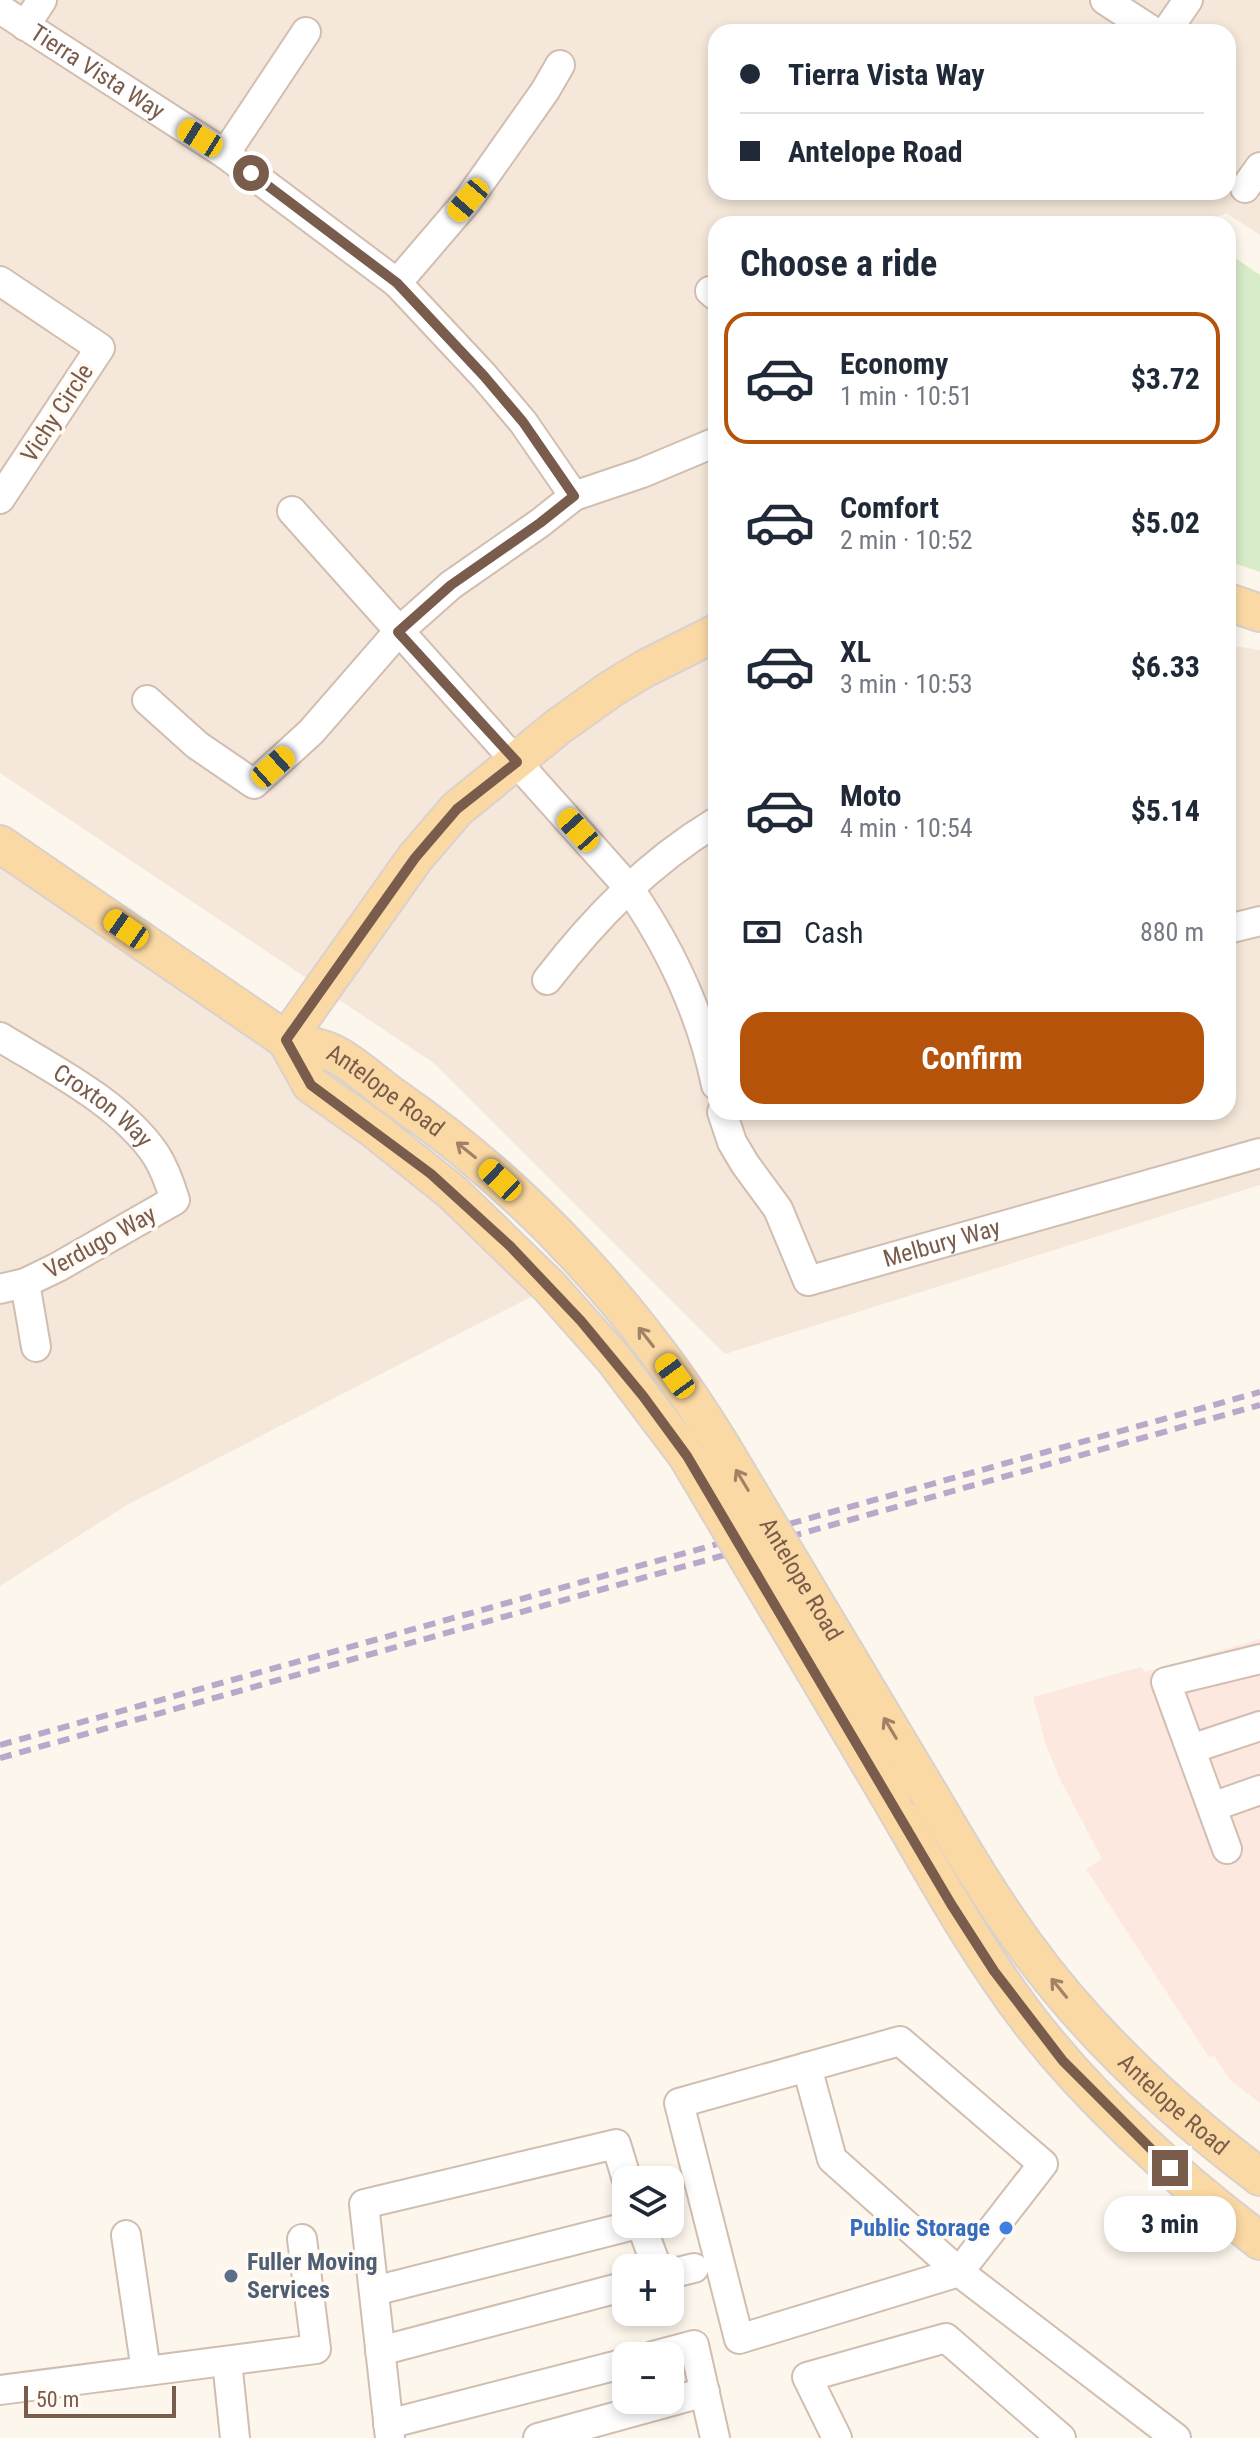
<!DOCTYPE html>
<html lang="en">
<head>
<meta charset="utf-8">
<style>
	body { margin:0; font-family:"Roboto Condensed",sans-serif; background:#f2f2f3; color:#1f2937; height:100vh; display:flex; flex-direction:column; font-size:30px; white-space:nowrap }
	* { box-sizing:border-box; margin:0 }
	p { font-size:26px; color:#747a83 }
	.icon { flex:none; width:44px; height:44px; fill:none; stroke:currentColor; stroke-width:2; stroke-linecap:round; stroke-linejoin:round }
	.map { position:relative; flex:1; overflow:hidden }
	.panel { position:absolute; left:708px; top:216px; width:528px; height:904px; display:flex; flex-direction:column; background:#fff; border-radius:24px; box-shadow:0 4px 12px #0003 }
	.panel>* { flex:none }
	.banner { position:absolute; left:708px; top:24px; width:528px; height:176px; border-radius:24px; box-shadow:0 4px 12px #0003; display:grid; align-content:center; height:176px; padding:0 32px; background:#fff }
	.tools { position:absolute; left:612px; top:2166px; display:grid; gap:16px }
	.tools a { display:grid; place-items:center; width:72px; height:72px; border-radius:16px; background:#fff; box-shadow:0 4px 12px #0003; font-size:40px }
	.scale { position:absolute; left:24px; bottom:20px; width:152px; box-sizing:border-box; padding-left:8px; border:4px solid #7a5c4d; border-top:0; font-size:22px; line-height:28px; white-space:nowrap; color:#7a5c4d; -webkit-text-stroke:6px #fffaf3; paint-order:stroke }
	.end { position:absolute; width:36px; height:36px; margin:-18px; border:10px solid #7a5c4d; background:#fff; box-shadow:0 0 0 4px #fff }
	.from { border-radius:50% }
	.bubble { position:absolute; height:56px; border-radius:24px; background:#fff; box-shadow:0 4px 12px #0003; font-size:26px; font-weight:700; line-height:56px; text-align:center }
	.car { position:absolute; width:24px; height:48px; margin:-24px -12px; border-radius:10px; box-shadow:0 0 6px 2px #0007; background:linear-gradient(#f5c518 24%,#345 0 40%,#f5c518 0 76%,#345 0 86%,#f5c518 0) }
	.banner b { display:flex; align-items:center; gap:28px; height:76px; font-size:30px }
	.banner b+b { border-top:2px solid #e0e1e3 }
	.banner i { width:20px; height:20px; background:#1f2937 }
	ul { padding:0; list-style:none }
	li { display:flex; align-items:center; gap:24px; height:132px; margin:0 16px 12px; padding:0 16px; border:4px solid transparent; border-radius:24px }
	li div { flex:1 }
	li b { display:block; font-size:30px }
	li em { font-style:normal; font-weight:700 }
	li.selected { border-color:#b45309 }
	li>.icon { width:72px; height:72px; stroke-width:1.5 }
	h2 { padding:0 32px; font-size:36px; line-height:96px }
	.pay { display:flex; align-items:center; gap:20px; height:88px; padding:0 32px; font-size:30px }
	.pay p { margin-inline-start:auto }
	.action { display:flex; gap:16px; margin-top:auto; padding:16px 32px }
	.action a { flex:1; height:92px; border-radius:24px; background:#b45309; color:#fff; font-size:32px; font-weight:700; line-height:92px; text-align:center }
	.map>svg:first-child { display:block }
</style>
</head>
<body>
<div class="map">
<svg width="1260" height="2438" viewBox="0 0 1260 2438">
	<rect width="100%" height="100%" fill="#fdf6ec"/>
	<!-- residential -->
	<path fill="#f5e8da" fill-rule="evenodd" d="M0,0H1260V235L1226,213L1201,224H716V1112H1228V645L1260,650V1185L725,1354L435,1064L0,773ZM716,32H1228V192H716Z
		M0,842L48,875L311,1085L550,1287L127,1505L0,1586Z"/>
	<!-- commercial -->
	<path fill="#fde8e0" d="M1260,1639V2103L1230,2080L1214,2055L1209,2057L1086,1869L1102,1859L1061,1781L1046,1745L1033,1697L1141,1667L1145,1672Z"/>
	<!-- green -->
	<path fill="#d8ecc9" d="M1228,253L1260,275V572L1228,561Z"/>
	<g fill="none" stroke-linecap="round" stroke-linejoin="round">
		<defs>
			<g id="minor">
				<path d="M1105,0L1154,32"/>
				<path id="s1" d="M0,9L225,154L397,283L484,376L523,422L574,496"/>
				<path d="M25,26L42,0"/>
				<path d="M1166,32L1188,0"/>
				<path d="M225,154L306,32"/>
				<path d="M1245,188L1260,167"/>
				<path d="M0,281L100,348L0,499"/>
				<path d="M397,283L468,200L545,91L560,65"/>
				<path d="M710,291L716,296"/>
				<path d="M292,511L629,888C671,949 701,1012 716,1085"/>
				<path d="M147,700L197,745L254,784L311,732L398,632L451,585L540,523L574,496L642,473L716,442"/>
				<path d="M1228,929L1260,921"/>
				<path d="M547,980C595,918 648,863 716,822"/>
				<path id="s2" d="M0,1037C52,1069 121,1103 156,1155C165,1169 170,1184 175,1200L58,1267L25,1283L0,1289"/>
				<path id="s3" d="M722,1112L732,1142L745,1164L778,1209L808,1281L1260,1153"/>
				<path d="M25,1283L36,1347"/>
				<path d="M1191,1749L1260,1726"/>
				<path d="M1212,1807L1260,1790"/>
				<path d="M1227,1849L1166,1682L1260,1659"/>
				<path d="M900,2041L1043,2164L959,2272L739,2339L679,2103Z"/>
				<path d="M807,2067L832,2159L959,2272L1176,2438"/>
				<path d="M641,2224L657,2268"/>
				<path d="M126,2235L146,2371"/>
				<path d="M670,2274L694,2268"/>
				<path d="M374,2291L638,2224"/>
				<path d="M380,2351L626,2286"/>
				<path d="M653,2356L694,2345L715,2438"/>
				<path d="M227,2361L235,2438"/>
				<path d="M0,2390L316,2349L302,2239"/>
				<path d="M388,2424L626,2363"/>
				<path d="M390,2438L364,2204L616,2144L627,2180"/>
				<path d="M538,2438L705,2392"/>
				<path d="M837,2438L807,2377L946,2338L1061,2438"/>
			</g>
			<g id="major">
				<path d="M1228,602L1260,613"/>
				<path id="s4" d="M0,844L286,1040C300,1044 319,1046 333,1053C352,1062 378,1086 397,1099C528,1190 639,1311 722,1447"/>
				<path d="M286,1040L415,858L457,809L559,726L611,689L644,669L716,633"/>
				<path d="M286,1040L311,1085L372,1128L452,1192L550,1287L613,1358L687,1456"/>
				<path id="s5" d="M930,1795C960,1846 990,1897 1025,1945C1089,2034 1173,2111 1260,2177"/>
				<path d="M893,1803C936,1878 979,1955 1032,2024C1097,2107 1177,2178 1260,2241"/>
			</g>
		</defs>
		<!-- minor casing -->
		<use href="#minor" stroke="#d1beb0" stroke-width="32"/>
		<!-- major casing -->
		<use href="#major" stroke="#dad1cd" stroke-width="40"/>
		<!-- minor -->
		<use href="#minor" stroke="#fff" stroke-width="28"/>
		<!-- major -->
		<use href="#major" stroke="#fbd9a5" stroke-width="36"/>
		<!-- rail -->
		<path stroke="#b9a8c9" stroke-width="6" stroke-dasharray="12 8" stroke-linecap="butt" d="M0,1745L1260,1392
			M0,1758L1260,1405"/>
		<defs>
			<g id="major-bridge">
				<path id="s6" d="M722,1447L930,1795"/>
				<path d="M687,1456L893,1803"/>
			</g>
		</defs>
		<!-- major-bridge casing -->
		<use href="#major-bridge" stroke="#dad1cd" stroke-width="40" stroke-linecap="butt"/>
		<!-- major-bridge -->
		<use href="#major-bridge" stroke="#fbd9a5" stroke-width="36"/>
	</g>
	<!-- one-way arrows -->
	<defs><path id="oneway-shaft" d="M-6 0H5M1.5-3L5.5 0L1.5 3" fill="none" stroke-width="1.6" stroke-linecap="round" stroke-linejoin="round" transform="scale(2)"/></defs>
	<g stroke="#a18267">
		<use href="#oneway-shaft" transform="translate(466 1150) rotate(-141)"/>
		<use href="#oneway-shaft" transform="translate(646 1337) rotate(-128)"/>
		<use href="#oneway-shaft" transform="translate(742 1480) rotate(-121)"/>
		<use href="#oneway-shaft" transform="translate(890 1728) rotate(-121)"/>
		<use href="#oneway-shaft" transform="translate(1059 1988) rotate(-129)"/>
	</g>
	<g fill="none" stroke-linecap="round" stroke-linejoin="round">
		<!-- route -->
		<path stroke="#7a5c4d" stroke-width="10" d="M251,173L397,283L484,376L523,422L574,496L540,523L451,585L398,632L517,762L457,809L415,858L286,1040L311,1085L431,1174L510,1246L581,1321L643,1396L687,1456L951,1904L994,1971L1063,2061L1170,2168"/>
	</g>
	<!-- markers -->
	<circle fill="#3f7fe0" stroke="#fffaf3" stroke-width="3" cx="1006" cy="2228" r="8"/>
	<circle fill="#5c6f8a" stroke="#fffaf3" stroke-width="3" cx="231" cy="2276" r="8"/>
	<g text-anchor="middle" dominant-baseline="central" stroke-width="7" stroke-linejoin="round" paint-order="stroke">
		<!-- street labels -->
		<g font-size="24" fill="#7a5c4d" stroke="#fffaf3">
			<text stroke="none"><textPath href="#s1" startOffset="116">Tierra Vista Way</textPath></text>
			<text transform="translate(57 413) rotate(-57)">Vichy Circle</text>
			<text stroke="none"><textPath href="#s4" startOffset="460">Antelope Road</textPath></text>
			<text stroke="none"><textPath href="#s2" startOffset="124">Croxton Way</textPath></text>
			<text transform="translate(100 1242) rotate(-29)">Verdugo Way</text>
			<text stroke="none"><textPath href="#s3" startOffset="330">Melbury Way</textPath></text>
			<text stroke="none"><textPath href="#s6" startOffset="154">Antelope Road</textPath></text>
			<text stroke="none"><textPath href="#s5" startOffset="396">Antelope Road</textPath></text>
		</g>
		<!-- shop labels -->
		<g font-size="24" font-weight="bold" fill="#366cbe" stroke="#fffaf3" text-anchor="end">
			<text x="990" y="2228">Public Storage</text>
		</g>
		<!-- service labels -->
		<g font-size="24" font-weight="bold" fill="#4e5e75" stroke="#fffaf3" text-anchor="start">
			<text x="247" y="2262">Fuller Moving<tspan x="247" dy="28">Services</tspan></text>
		</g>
	</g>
</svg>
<div class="tools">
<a><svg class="icon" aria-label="layers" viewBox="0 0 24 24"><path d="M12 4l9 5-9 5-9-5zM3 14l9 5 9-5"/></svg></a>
<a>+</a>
<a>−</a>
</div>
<div class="scale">50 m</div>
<i class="end from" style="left:251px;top:173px"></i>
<i class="end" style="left:1170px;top:2168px"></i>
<div class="bubble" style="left:1104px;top:2196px;width:132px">3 min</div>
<i class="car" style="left:200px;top:138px;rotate:302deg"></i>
<i class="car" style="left:468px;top:200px;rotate:221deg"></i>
<i class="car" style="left:273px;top:767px;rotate:48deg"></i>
<i class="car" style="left:578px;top:830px;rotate:318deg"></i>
<i class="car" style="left:126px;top:929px;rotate:305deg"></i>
<i class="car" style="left:500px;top:1180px;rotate:313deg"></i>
<i class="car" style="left:675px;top:1376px;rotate:324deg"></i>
<div class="banner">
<b><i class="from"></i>Tierra Vista Way</b>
<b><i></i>Antelope Road</b>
</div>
<section class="panel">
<h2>Choose a ride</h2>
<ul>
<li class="selected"><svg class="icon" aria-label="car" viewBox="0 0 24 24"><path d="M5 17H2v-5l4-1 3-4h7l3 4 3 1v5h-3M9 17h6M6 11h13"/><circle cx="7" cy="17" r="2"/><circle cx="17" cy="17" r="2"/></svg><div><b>Economy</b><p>1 min · 10:51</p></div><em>$3.72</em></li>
<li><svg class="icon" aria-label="car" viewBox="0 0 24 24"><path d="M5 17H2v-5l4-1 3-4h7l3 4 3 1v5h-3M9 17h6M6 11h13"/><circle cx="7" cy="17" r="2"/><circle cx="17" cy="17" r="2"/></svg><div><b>Comfort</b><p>2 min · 10:52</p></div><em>$5.02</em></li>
<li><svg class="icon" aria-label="car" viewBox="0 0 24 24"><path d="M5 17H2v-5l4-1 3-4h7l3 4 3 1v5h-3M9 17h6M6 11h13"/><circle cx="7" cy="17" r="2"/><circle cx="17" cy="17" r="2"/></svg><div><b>XL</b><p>3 min · 10:53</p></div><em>$6.33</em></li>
<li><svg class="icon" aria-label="car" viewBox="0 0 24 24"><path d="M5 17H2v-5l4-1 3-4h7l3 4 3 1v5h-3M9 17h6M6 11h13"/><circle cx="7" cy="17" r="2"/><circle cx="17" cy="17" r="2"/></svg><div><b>Moto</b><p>4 min · 10:54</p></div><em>$5.14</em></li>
</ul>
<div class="pay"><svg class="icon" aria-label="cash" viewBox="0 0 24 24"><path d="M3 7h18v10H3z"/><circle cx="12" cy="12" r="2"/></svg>Cash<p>880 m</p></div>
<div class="action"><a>Confirm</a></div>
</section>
</div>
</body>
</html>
